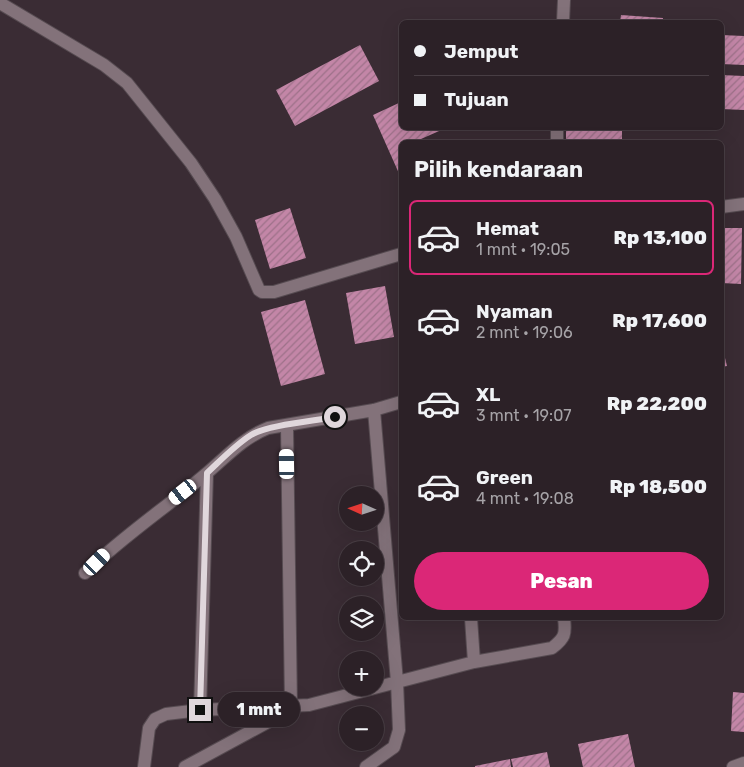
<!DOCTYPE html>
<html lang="id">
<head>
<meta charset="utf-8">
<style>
	body { margin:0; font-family:Rubik,sans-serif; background:#34292f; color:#f1f3f6; height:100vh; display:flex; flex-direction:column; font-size:19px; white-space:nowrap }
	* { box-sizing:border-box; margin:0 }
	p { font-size:16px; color:#a6a3a7 }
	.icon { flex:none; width:28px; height:28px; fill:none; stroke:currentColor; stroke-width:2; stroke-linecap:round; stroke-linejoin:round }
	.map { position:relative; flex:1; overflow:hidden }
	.drawer { position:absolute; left:399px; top:140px; width:325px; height:480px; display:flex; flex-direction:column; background:#2c2127; border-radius:8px; box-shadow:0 5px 20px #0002,0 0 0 1px #483e44 }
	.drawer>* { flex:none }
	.top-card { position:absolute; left:399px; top:20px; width:325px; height:110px; border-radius:8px; box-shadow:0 5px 20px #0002,0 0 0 1px #483e44; display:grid; align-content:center; height:110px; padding:0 15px; background:#2c2127 }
	.needle { width:32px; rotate:273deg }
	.buttons { position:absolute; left:339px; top:486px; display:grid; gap:10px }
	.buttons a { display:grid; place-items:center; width:45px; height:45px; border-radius:50%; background:#2c2127; box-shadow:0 5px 20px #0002,0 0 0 1px #483e44; font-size:25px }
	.end { position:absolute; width:22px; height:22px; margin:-11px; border:6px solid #e0d7dc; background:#111; box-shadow:0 0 0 2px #111 }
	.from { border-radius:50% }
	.bubble { position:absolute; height:35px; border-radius:18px; background:#2c2127; box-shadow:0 5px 20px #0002,0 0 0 1px #483e44; font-size:16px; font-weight:800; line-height:35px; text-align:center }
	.car { position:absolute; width:15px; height:30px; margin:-15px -8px; border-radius:6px; box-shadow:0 0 4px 1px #0007; background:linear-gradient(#fff 24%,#345 0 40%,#fff 0 76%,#345 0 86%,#fff 0) }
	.top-card b { display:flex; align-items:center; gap:18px; height:48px; font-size:19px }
	.top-card b+b { border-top:1px solid #483e44 }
	.top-card i { width:12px; height:12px; background:#f1f3f6 }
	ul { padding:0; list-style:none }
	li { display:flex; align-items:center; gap:15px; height:75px; margin:0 10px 8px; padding:0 5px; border:2px solid transparent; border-radius:8px }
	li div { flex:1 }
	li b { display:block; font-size:19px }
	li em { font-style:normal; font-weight:800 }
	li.on { border-color:#db2777 }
	li>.icon { width:45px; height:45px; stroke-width:1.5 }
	h2 { padding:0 15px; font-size:22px; line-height:60px }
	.action { display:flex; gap:10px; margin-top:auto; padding:10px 15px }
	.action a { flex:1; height:58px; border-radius:30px; background:#db2777; color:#fff; font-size:20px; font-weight:800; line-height:58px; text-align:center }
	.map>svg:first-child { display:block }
</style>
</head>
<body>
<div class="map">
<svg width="744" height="767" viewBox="0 0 744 767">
	<defs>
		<pattern id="building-hatch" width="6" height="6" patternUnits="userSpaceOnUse" patternTransform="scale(1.25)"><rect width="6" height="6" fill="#c386a7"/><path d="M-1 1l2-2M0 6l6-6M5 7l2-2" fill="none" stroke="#9d7189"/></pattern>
	</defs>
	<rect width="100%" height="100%" fill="#3a2c34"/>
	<!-- building -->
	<path fill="url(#building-hatch)" d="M621,15L663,18V22H620Z
		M721,35L744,36V65L721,64Z
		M360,45L379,81L295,126L276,90Z
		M721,75L744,76V110L721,109Z
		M401,102V128H446L421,139L422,142H401V178L373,115Z
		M566,130L622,131V142H566Z
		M290,208L306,258L270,269L255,220Z
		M721,228H742L741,284L721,283Z
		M385,286L394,337L355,344L346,293Z
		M305,300L325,374L281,386L261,312Z
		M721,342L727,366L721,367Z
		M733,692L744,693V732L731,731Z
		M628,734L635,767H583L578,744Z
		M547,752L550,767H513L511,759Z
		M510,759L511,767H475V766Z"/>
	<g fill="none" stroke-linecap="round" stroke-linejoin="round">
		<defs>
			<path id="minor" d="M0,3L104,65L127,83L191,163L215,199L236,237L259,290L262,292H274L401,254
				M563,22L564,0
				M557,142V128
				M721,207L744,204
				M85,573C123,536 167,507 207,473C227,456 243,438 268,428L374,410L401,402
				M471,618L474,662
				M200,710L207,473
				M144,767L149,728L155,719L166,714L200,710L309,705L474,662L552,648C565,638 566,634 564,618
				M185,767L279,716L291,707L287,426
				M366,767L394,747L399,730L397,682L374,410
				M733,767L744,763"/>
		</defs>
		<!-- minor casing -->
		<use href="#minor" stroke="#564b51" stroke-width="14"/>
		<!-- minor -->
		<use href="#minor" stroke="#83727a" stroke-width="12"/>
	</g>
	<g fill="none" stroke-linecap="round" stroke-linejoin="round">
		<!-- route -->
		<path stroke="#e0d7dc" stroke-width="6" d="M200,710L207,473C221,460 235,445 251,435C267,425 314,421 335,417"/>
	</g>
</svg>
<div class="buttons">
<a><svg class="needle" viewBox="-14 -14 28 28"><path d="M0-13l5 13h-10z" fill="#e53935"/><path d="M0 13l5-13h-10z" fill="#a6a3a7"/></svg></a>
<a><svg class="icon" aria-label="locate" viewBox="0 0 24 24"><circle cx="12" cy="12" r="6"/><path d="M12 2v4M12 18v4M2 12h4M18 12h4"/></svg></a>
<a><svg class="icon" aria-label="layers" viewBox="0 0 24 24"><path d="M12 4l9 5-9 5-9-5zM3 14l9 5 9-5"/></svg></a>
<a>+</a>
<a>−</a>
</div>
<i class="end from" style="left:335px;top:417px"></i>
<i class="end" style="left:200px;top:710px"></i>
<div class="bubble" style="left:218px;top:692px;width:82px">1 mnt</div>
<i class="car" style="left:287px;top:464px;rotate:359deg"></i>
<i class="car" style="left:183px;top:492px;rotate:232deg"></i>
<i class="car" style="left:97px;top:562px;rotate:45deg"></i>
<div class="top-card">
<b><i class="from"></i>Jemput</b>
<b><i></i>Tujuan</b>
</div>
<section class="drawer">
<h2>Pilih kendaraan</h2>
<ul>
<li class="on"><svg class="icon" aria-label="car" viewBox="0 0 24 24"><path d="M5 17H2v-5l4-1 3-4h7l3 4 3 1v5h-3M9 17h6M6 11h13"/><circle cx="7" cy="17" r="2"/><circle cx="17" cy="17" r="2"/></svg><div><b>Hemat</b><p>1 mnt · 19:05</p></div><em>Rp 13,100</em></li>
<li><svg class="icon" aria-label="car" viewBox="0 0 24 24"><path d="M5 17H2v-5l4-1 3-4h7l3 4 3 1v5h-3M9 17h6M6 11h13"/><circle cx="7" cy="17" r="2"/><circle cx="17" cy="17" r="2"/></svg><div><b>Nyaman</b><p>2 mnt · 19:06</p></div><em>Rp 17,600</em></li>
<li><svg class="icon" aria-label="car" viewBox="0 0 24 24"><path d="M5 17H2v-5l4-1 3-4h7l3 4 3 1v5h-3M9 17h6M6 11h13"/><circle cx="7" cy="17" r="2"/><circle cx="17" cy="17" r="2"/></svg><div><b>XL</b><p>3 mnt · 19:07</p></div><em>Rp 22,200</em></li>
<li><svg class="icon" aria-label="car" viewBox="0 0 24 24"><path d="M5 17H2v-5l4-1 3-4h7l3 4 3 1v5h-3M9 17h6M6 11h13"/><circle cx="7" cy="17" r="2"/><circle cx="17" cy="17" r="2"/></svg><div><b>Green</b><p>4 mnt · 19:08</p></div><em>Rp 18,500</em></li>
</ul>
<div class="action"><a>Pesan</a></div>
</section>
</div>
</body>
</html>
